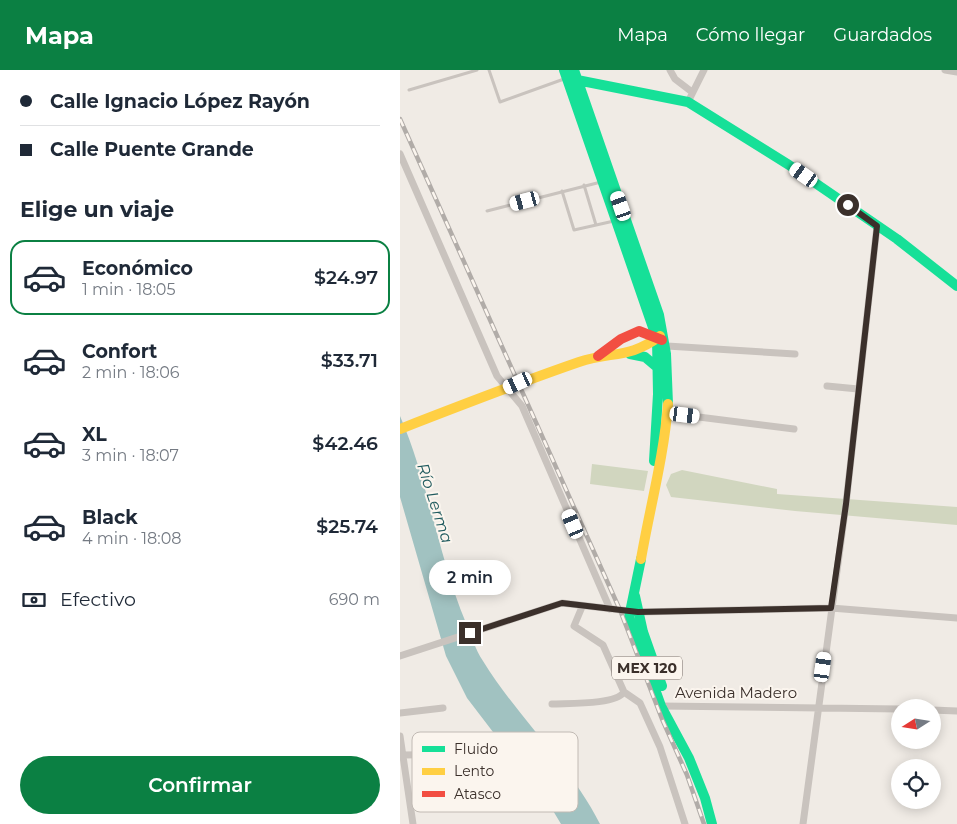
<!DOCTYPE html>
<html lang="es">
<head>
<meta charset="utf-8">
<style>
	body { margin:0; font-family:Montserrat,sans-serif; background:#f2f2f3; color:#1f2937; height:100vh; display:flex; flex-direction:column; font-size:19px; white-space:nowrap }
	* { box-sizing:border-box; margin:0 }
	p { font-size:16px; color:#747a83 }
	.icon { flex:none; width:28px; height:28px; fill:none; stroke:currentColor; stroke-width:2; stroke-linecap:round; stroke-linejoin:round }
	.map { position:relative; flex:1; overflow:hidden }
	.drawer { display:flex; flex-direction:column; background:#fff; width:400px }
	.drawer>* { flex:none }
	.guide { display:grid; align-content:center; height:110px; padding:0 20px; background:#fff }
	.needle { width:32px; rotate:258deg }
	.fabs { position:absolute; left:491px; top:629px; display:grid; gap:10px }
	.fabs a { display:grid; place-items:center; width:50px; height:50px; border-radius:50%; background:#fff; box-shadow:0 2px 12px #0003; font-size:25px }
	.end { position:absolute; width:22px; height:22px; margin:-11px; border:6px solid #3b302b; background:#fff; box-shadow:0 0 0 2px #fff }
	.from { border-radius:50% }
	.bubble { position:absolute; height:35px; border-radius:18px; background:#fff; box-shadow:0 2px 12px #0003; font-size:16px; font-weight:600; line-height:35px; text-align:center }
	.car { position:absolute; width:15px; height:30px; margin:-15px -8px; border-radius:6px; box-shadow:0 0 4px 1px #0007; background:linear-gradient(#fff 24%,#345 0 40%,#fff 0 76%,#345 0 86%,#fff 0) }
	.guide b { display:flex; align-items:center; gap:18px; height:48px; font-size:19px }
	.guide b+b { border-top:1px solid #e0e1e3 }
	.guide i { width:12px; height:12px; background:#1f2937 }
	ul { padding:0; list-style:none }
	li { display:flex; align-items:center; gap:15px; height:75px; margin:0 10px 8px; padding:0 10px; border:2px solid transparent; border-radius:15px }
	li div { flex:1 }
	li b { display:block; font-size:19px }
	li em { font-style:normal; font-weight:600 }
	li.active { border-color:#0b8043 }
	li>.icon { width:45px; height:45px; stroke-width:1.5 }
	h2 { padding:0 20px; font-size:22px; line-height:60px }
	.pay { display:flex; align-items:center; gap:12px; height:55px; padding:0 20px; font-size:19px }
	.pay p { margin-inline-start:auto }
	.cta { display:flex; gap:10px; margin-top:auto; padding:10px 20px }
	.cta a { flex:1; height:58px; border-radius:30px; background:#0b8043; color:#fff; font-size:20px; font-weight:600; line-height:58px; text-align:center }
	header { display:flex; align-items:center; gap:30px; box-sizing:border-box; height:70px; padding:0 25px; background:#0b8043; color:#fff }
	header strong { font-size:24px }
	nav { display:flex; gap:28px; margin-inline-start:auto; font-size:18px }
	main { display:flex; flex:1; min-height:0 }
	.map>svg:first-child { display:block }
</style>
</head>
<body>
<header>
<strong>Mapa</strong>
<nav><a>Mapa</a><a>Cómo llegar</a><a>Guardados</a></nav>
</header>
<main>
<section class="drawer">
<div class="guide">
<b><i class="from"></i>Calle Ignacio López Rayón</b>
<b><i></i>Calle Puente Grande</b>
</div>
<h2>Elige un viaje</h2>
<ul>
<li class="active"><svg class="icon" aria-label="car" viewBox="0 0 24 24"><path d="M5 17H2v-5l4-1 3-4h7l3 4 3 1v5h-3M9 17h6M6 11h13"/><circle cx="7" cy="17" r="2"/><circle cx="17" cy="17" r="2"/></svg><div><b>Económico</b><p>1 min · 18:05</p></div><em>$24.97</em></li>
<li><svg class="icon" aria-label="car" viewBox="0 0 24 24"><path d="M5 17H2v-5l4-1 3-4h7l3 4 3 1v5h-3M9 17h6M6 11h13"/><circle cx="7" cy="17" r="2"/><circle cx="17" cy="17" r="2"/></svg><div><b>Confort</b><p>2 min · 18:06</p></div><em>$33.71</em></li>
<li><svg class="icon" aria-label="car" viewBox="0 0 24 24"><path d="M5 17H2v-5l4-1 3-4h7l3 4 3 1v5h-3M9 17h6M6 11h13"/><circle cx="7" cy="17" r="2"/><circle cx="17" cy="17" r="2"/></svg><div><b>XL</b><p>3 min · 18:07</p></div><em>$42.46</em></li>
<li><svg class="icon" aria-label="car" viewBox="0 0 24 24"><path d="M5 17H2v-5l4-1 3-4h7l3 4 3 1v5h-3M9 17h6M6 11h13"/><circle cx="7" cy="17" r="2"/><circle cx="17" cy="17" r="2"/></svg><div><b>Black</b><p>4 min · 18:08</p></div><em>$25.74</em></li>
</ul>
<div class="pay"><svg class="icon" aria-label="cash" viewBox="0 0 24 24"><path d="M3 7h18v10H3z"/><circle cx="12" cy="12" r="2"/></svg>Efectivo<p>690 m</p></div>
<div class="cta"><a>Confirmar</a></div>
</section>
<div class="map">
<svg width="557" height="754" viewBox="0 0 557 754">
	<rect width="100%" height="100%" fill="#f0ebe5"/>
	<!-- green -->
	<path fill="#d1d6bf" d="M192,394L248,401L244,421L190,414Z
		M282,400L377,419V424L557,437V455L395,441L271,427L266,415L271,404Z"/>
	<!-- water -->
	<path fill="#a1c2c1" d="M0,346C29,413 38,486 66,553C71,565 75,579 83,591C118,648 169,693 200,754H161L152,739L67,628L46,586L0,427Z"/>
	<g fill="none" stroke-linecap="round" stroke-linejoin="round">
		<!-- lane -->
		<path stroke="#c9c3be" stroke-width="3" d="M89,0L100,32L164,9
			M9,20L77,0
			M184,115L196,155
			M162,121L174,160L214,151
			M87,141L201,112"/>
		<!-- street -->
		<path stroke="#c9c3be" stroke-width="7" d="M270,0L275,9L292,22
			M545,0L557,2
			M288,32L304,0
			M0,84L97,306L122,336L210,539
			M267,276L395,284
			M427,316L458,319
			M267,343L394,359
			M182,537L174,556L203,575L224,622L240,633L260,677L285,754
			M0,586L162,533L238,542L431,538L557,548
			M152,634C167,633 216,635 224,622
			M261,636L500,639
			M532,640L557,641
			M0,643L43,638
			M0,666L13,754
			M3,685L73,684
			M10,732L113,727
			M403,754L446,434L477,156"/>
		<!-- fast -->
		<path stroke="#16e098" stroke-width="10" d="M164,0L257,269L258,324L254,391
			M174,0L259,245L266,284L268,334
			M172,9L288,32L389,95L497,169L557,216
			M230,284L245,287L258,298
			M241,489L229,547L261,636L289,688L305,728L312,754
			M235,526L243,562L262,616"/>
		<!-- slow -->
		<path stroke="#ffcf43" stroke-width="10" d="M0,359C59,336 118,313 179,292C212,281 229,289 260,266
			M241,489C250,437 264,386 268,334"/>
		<!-- jam -->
		<path stroke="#f24e42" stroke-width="10" d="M198,286L221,269L239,261L262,270"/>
		<defs>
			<path id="rail" d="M0,49L220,540L262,649L287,705L304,754"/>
		</defs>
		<!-- rail casing -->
		<use href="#rail" stroke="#b1aca8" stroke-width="4.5"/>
		<!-- rail -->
		<use href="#rail" stroke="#fbf5ee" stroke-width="2.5" stroke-dasharray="8" stroke-linecap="butt"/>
	</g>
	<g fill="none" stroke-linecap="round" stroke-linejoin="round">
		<!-- route -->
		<path stroke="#3b302b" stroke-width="6" d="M70,563L162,533L238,542L431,538L446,434L477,156L448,135"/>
	</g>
	<g text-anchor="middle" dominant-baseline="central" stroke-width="4" stroke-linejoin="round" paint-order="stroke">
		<!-- shield labels -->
		<rect fill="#fbf5ee" stroke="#756b66" stroke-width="1" x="212" y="586.5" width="70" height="23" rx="4"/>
		<g font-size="14" font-weight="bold" fill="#3b302b">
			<text x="247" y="598">MEX 120</text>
		</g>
		<!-- street labels -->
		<g font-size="15" fill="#3b302b" stroke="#fbf5ee">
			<text x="336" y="622">Avenida Madero</text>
		</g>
		<!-- water labels -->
		<g font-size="16" font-style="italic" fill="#1f5a5e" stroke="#fbf5ee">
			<text transform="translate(35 433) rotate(72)">Río Lerma</text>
		</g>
	</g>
	<!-- legend -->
	<rect x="12" y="662" width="166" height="80" rx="8" fill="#fbf5ee" stroke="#c1bab4" stroke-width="1"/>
	<rect x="22" y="676" width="23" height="6" fill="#16e098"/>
	<rect x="22" y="698" width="23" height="7" fill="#ffcf43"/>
	<rect x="22" y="721" width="23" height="6" fill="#f24e42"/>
	<g font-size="14" fill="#3b302b">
		<text x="54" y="684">Fluido</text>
		<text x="54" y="706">Lento</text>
		<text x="54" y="729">Atasco</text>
	</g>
</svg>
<div class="fabs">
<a><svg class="needle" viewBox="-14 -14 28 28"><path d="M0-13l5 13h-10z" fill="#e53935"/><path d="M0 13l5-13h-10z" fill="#747a83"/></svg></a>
<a><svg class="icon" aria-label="locate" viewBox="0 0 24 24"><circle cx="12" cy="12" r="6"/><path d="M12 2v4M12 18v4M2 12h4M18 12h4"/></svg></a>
</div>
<i class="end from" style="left:448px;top:135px"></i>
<i class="end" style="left:70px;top:563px"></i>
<div class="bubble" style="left:29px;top:490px;width:82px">2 min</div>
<i class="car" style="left:404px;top:105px;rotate:305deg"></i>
<i class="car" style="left:125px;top:131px;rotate:255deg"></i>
<i class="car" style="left:221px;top:136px;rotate:341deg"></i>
<i class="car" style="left:118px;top:313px;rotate:245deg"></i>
<i class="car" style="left:285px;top:345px;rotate:97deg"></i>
<i class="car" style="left:173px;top:454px;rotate:337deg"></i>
<i class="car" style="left:423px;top:597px;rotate:8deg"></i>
</div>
</main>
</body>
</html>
